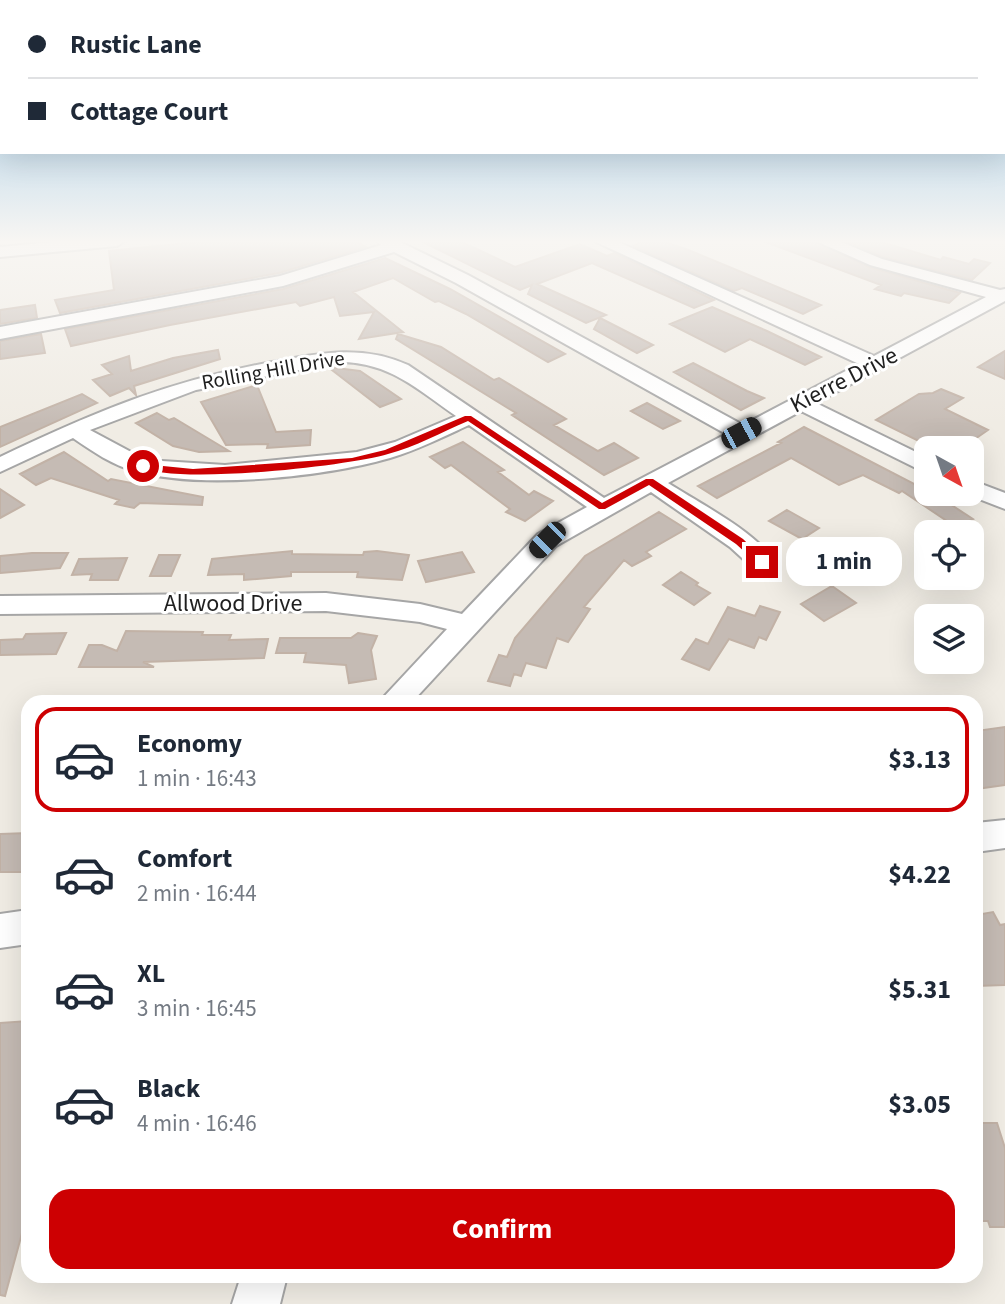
<!DOCTYPE html>
<html lang="en">
<head>
<meta charset="utf-8">
<style>
	body { margin:0; font-family:"Source Sans 3",sans-serif; background:#f2f2f3; color:#1f2937; height:100vh; display:flex; flex-direction:column; font-size:26px; white-space:nowrap }
	* { box-sizing:border-box; margin:0 }
	p { font-size:23px; color:#747a83 }
	.icon { flex:none; width:38px; height:38px; fill:none; stroke:currentColor; stroke-width:2; stroke-linecap:round; stroke-linejoin:round }
	.map { position:relative; flex:1; overflow:hidden }
	.details { position:absolute; left:21px; top:695px; width:962px; height:588px; display:flex; flex-direction:column; background:#fff; border-radius:21px; box-shadow:0 7px 28px #0002 }
	.details>* { flex:none }
	.top-card { position:absolute; left:0px; top:0px; width:1006px; height:154px; box-shadow:0 7px 28px #0002; display:grid; align-content:center; height:154px; padding:0 28px; background:#fff }
	.needle { width:46px; rotate:140deg }
	.fabs { position:absolute; left:914px; top:436px; display:grid; gap:14px }
	.fabs a { display:grid; place-items:center; width:70px; height:70px; border-radius:14px; background:#fff; box-shadow:0 7px 28px #0002; font-size:35px }
	.end { position:absolute; width:32px; height:32px; margin:-16px; border:9px solid #cd0002; background:#fff; box-shadow:0 0 0 4px #fff }
	.from { border-radius:50% }
	.bubble { position:absolute; height:49px; border-radius:21px; background:#fff; box-shadow:0 7px 28px #0002; font-size:23px; font-weight:700; line-height:49px; text-align:center }
	.car { position:absolute; width:21px; height:42px; margin:-21px -10px; border-radius:9px; box-shadow:0 0 5px 2px #0007; background:linear-gradient(#222 24%,#8ab4d8 0 40%,#222 0 76%,#8ab4d8 0 86%,#222 0) }
	.top-card b { display:flex; align-items:center; gap:24px; height:66px; font-size:26px }
	.top-card b+b { border-top:2px solid #e0e1e3 }
	.top-card i { width:18px; height:18px; background:#1f2937 }
	ul { padding:12px 0 0; list-style:none }
	li { display:flex; align-items:center; gap:21px; height:105px; margin:0 14px 10px; padding:0 14px; border:4px solid transparent; border-radius:21px }
	li div { flex:1 }
	li b { display:block; font-size:26px }
	li em { font-style:normal; font-weight:700 }
	li.on { border-color:#cd0002 }
	li>.icon { width:63px; height:63px; stroke-width:1.5 }
	.button { display:flex; gap:14px; margin-top:auto; padding:14px 28px }
	.button a { flex:1; height:80px; border-radius:21px; background:#cd0002; color:#fff; font-size:28px; font-weight:700; line-height:80px; text-align:center }
	.map>svg:first-child { display:block }
</style>
</head>
<body>
<div class="map">
<svg width="1005" height="1304" viewBox="0 0 1005 1304">
	<rect width="100%" height="100%" fill="#f0ece4"/>
	<!-- building -->
	<path fill="#c5bbb4" stroke="#c2b2a6" stroke-width="2" d="M207,241H355L366,247L279,273L60,313L55,300L114,290L109,251Z
		M421,241H460L515,267L580,244L607,256L614,253L714,300L694,308L592,263L537,284L606,315L586,323L528,294L532,285L520,290Z
		M643,241H661L686,249L821,305L803,314L742,288L734,291L633,246Z
		M763,241H814L869,267L960,293L949,303L904,293L901,296L875,289L881,285Z
		M846,241H878L941,260L943,257L969,264L974,259L990,263L972,280L883,257Z
		M385,258L450,289L565,354L548,362L466,314L439,301L435,302L393,278L353,292L403,332L359,339L374,312L340,316L334,297L300,306L296,302L170,325L71,346L65,329L283,289Z
		M35,305L37,318L0,324V310Z
		M712,307L767,331L821,357L805,365L750,339L725,352L670,324Z
		M600,318L653,345L637,353L594,329Z
		M41,334L45,353L0,359V341Z
		M398,334L441,347L494,380L499,378L566,419L554,425L598,451L614,443L638,458L604,475L512,415L516,413L396,339Z
		M218,350L220,359L134,386L136,395L129,388L110,396L93,380L112,374L102,365L129,356L131,371L173,358Z
		M1005,351V379L978,367Z
		M693,363L747,391L764,398L741,410L674,372Z
		M328,367L360,371L401,399L380,407Z
		M257,385L276,432L311,430L310,445L267,448L268,444L226,445L201,402Z
		M941,389L963,398L945,409L988,430L962,448H933L876,420L919,394L933,393Z
		M82,394L97,403L0,447V427Z
		M647,403L680,421L663,429L631,411Z
		M157,413L169,420L174,418L229,451L199,452L173,446L136,423Z
		M804,427L926,490V494L936,495L973,519L956,527L902,491L899,493L863,475L839,485L791,458L717,498L698,486L781,443L778,442Z
		M463,442L504,470L498,472L529,495L534,491L553,501L525,521L506,512L510,509L451,465L445,468L430,457Z
		M64,452L108,481L111,479L203,497L202,505L140,503L134,508L115,504L119,500L51,478L36,485L20,474Z
		M0,489L24,505L0,518Z
		M787,510L819,528L802,539L769,521Z
		M659,512L686,529L646,552L651,556L632,566L624,560L584,607L590,609L568,642L557,638L546,668L526,663L521,676L514,674L510,686L488,681L499,655L507,657L515,638L585,556Z
		M829,544L865,546L870,568L859,567L862,578L835,576Z
		M292,551V554L363,555L364,552L377,551L409,555L402,580L357,577L358,572H291V576L244,580V574L208,575L212,559Z
		M462,552L474,572L426,582L418,561Z
		M32,553H68L60,568L0,573V556Z
		M159,555H180L171,576H150Z
		M127,558L118,580H90L92,574L72,575L79,559Z
		M681,572L698,583L696,585L710,593L694,605L663,585Z
		M832,586L856,603L824,621L801,604Z
		M760,606L780,612L766,640L759,637L754,648L729,639L709,670L682,659L696,639L708,644L728,607L755,616Z
		M126,631L203,632L202,635H231L229,640L268,639L264,658L143,662L154,667H79L89,645H102L117,651Z
		M66,633L56,654L0,655V640L23,639L26,634Z
		M358,633L377,636L371,650L376,679L349,683L346,665L304,662L306,653H276L280,638H351Z
		M1005,727V785L976,789V731Z
		M28,833V872H0V834Z
		M993,912L1000,925L1005,924V985L976,986V915Z
		M28,1021V1211L5,1296L0,1295V1023Z
		M976,1123H997L1005,1148V1227H990L988,1221H976Z"/>
	<g fill="none" stroke-linecap="round" stroke-linejoin="round">
		<defs>
			<path id="minor" d="M64,241H125L117,246L0,257V247Z
				M377,241H398L468,275L743,425L859,364L594,241H616L874,356L986,297L870,265L816,241H839L882,259L1000,290L1005,289V301L816,403L926,457V473L801,411L668,483C699,503 755,531 775,562L771,568H753L730,547L651,492L556,546L412,702H379L447,629L420,622L326,611L0,614V596L326,593L420,604L462,614L538,534L587,507L469,425C443,437 417,450 390,458C324,477 200,490 135,471C112,465 92,451 73,438L0,472V457C95,412 168,381 272,362C320,353 361,344 408,365L604,498L726,434L456,283L394,252L283,286L0,339V327L280,276L381,245ZM340,362C389,362 417,389 456,416L395,442L357,452L225,465L146,460L90,430L196,390Z
				M971,480L1005,493V509L966,494H971Z
				M1005,820V848L976,852V823Z
				M28,910V944L0,948V914Z
				M241,1276H287L280,1304H232Z"/>
		</defs>
		<!-- minor casing -->
		<use href="#minor" stroke="#a6a6a6" stroke-width="4"/>
		<!-- minor -->
		<use href="#minor" fill="#fff" fill-rule="evenodd"/>
	</g>
	<!-- sky -->
	<linearGradient id="sky" x2="0" y2="1"><stop stop-color="#8cc0e4"/><stop offset="0.57" stop-color="#f8f6f3"/><stop offset="1" stop-color="#f8f6f3" stop-opacity="0"/></linearGradient>
	<rect width="1005" height="424" fill="url(#sky)"/>
	<!-- route -->
	<path fill="#cd0002" d="M465,416H471L602,503L646,479H653L743,539L767,562L759,565L736,544L649,485L605,509H599L468,421C442,432 415,447 388,454C349,466 170,486 139,466L143,464L193,469L352,458L385,450Z"/>
	<g text-anchor="middle" dominant-baseline="central" stroke-width="6" stroke-linejoin="round" paint-order="stroke">
		<!-- far-street labels -->
		<g font-size="21" fill="#1f1f1f" stroke="#fff">
			<text transform="translate(273 370) rotate(-10)">Rolling Hill Drive</text>
		</g>
		<!-- street labels -->
		<g font-size="24" fill="#1f1f1f" stroke="#fff">
			<text transform="translate(844 380) rotate(-27)">Kierre Drive</text>
			<text x="233" y="603">Allwood Drive</text>
		</g>
	</g>
</svg>
<div class="fabs">
<a><svg class="needle" viewBox="-14 -14 28 28"><path d="M0-13l5 13h-10z" fill="#e53935"/><path d="M0 13l5-13h-10z" fill="#747a83"/></svg></a>
<a><svg class="icon" aria-label="locate" viewBox="0 0 24 24"><circle cx="12" cy="12" r="6"/><path d="M12 2v4M12 18v4M2 12h4M18 12h4"/></svg></a>
<a><svg class="icon" aria-label="layers" viewBox="0 0 24 24"><path d="M12 4l9 5-9 5-9-5zM3 14l9 5 9-5"/></svg></a>
</div>
<i class="end from" style="left:143px;top:466px"></i>
<i class="end" style="left:762px;top:562px"></i>
<div class="bubble" style="left:786px;top:537px;width:116px">1 min</div>
<i class="car" style="left:741px;top:433px;rotate:62deg"></i>
<i class="car" style="left:547px;top:540px;rotate:225deg"></i>
<div class="top-card">
<b><i class="from"></i>Rustic Lane</b>
<b><i></i>Cottage Court</b>
</div>
<section class="details">
<ul>
<li class="on"><svg class="icon" aria-label="car" viewBox="0 0 24 24"><path d="M5 17H2v-5l4-1 3-4h7l3 4 3 1v5h-3M9 17h6M6 11h13"/><circle cx="7" cy="17" r="2"/><circle cx="17" cy="17" r="2"/></svg><div><b>Economy</b><p>1 min · 16:43</p></div><em>$3.13</em></li>
<li><svg class="icon" aria-label="car" viewBox="0 0 24 24"><path d="M5 17H2v-5l4-1 3-4h7l3 4 3 1v5h-3M9 17h6M6 11h13"/><circle cx="7" cy="17" r="2"/><circle cx="17" cy="17" r="2"/></svg><div><b>Comfort</b><p>2 min · 16:44</p></div><em>$4.22</em></li>
<li><svg class="icon" aria-label="car" viewBox="0 0 24 24"><path d="M5 17H2v-5l4-1 3-4h7l3 4 3 1v5h-3M9 17h6M6 11h13"/><circle cx="7" cy="17" r="2"/><circle cx="17" cy="17" r="2"/></svg><div><b>XL</b><p>3 min · 16:45</p></div><em>$5.31</em></li>
<li><svg class="icon" aria-label="car" viewBox="0 0 24 24"><path d="M5 17H2v-5l4-1 3-4h7l3 4 3 1v5h-3M9 17h6M6 11h13"/><circle cx="7" cy="17" r="2"/><circle cx="17" cy="17" r="2"/></svg><div><b>Black</b><p>4 min · 16:46</p></div><em>$3.05</em></li>
</ul>
<div class="button"><a>Confirm</a></div>
</section>
</div>
</body>
</html>
